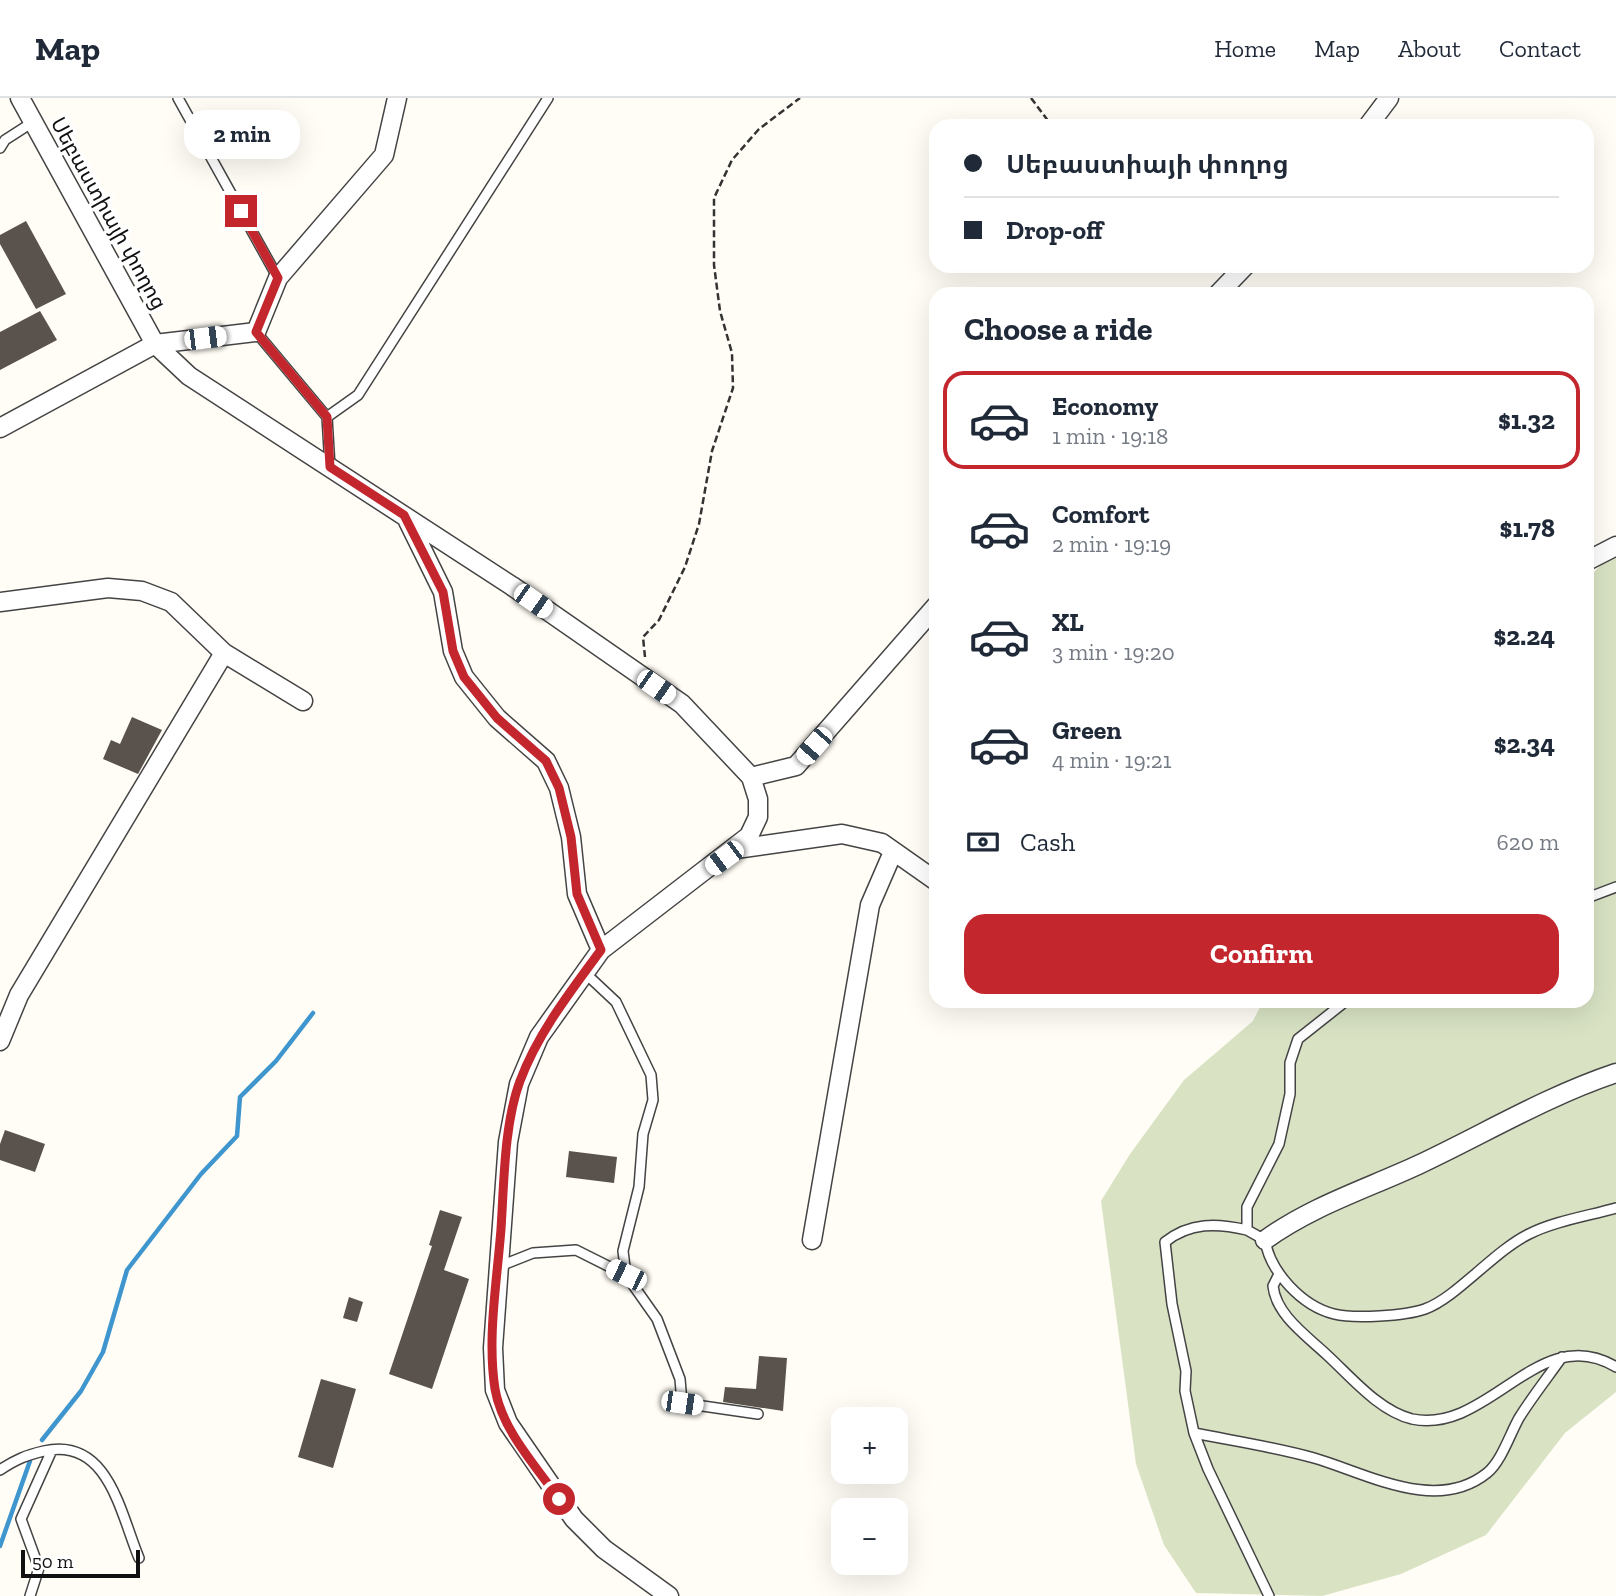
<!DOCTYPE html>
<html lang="en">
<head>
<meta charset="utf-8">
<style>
	body { margin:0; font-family:"Zilla Slab","Noto Sans Armenian",serif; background:#f2f2f3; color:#1f2937; height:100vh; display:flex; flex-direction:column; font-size:26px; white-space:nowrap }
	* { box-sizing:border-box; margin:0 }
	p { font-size:23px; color:#747a83 }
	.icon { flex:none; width:38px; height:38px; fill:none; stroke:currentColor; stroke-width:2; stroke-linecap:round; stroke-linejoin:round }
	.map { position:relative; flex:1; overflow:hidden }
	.side { position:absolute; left:929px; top:189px; width:665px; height:721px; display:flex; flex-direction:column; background:#fff; border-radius:21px; box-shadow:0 7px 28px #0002 }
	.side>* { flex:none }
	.hud { position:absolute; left:929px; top:21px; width:665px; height:154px; border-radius:21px; box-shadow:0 7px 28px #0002; display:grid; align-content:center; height:154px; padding:0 35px; background:#fff }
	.buttons { position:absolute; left:831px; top:1309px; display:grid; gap:14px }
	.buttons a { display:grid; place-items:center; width:77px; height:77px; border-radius:14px; background:#fff; box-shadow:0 7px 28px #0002; font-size:35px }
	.scale { position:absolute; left:21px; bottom:18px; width:119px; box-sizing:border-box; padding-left:7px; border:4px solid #111; border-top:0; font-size:19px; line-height:24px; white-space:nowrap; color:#111; -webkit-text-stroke:5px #fff; paint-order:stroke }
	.end { position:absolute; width:32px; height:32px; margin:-16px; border:9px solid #c4262e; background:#fff; box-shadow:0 0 0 4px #fff }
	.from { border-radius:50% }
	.bubble { position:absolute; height:49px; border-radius:21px; background:#fff; box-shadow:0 7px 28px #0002; font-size:23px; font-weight:800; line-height:49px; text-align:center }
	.car { position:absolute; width:21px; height:42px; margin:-21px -10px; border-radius:9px; box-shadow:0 0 5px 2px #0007; background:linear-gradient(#fff 24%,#345 0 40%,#fff 0 76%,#345 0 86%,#fff 0) }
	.hud b { display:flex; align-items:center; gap:24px; height:66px; font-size:26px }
	.hud b+b { border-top:2px solid #e0e1e3 }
	.hud i { width:18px; height:18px; background:#1f2937 }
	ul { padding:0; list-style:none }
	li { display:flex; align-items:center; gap:21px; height:98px; margin:0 14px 10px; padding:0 21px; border:4px solid transparent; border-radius:21px }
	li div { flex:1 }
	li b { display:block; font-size:26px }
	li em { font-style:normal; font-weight:800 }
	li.current { border-color:#c4262e }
	li>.icon { width:63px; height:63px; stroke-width:1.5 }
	h2 { padding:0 35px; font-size:32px; line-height:84px }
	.pay { display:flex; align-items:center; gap:18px; height:77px; padding:0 35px; font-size:26px }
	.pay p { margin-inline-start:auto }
	.button { display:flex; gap:14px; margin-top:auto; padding:14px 35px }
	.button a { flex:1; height:80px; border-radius:21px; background:#c4262e; color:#fff; font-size:28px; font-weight:800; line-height:80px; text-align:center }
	header { display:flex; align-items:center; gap:42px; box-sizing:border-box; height:98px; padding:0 35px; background:#fff; border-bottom:2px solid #e0e1e3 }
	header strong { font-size:33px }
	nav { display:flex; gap:38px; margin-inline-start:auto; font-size:24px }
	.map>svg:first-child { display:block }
</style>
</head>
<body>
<header>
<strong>Map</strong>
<nav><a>Home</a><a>Map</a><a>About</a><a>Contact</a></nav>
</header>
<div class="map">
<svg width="1616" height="1498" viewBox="0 0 1616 1498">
	<rect width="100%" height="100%" fill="#fffdf5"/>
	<!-- cemetery -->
	<path fill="#d9e3c4" d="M1616,452V1294L1565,1335L1486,1437L1401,1476L1322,1498L1196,1495L1164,1447L1136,1366L1101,1103L1130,1056L1184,982L1253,923L1263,903H1587V481Z"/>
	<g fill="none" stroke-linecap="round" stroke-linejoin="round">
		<!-- stream -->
		<path stroke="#3f96cf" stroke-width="4.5" d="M42,1342L81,1293L103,1254L127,1172L201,1076L237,1038L240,999L276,963L313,915
			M0,1448L30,1363"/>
	</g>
	<!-- building -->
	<path fill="#5a524d" d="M26,123L66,196L36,211L0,146V137Z
		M40,213L57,242L0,272V234Z
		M132,619L162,632L138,676L103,661L111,642L120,646Z
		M5,1032L45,1046L35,1074L0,1062V1046Z
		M569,1053L617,1059L614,1085L566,1079Z
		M440,1112L462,1119L444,1172L469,1181L432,1291L389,1276L432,1148L429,1147Z
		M349,1199L363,1204L357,1224L343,1220Z
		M759,1258L787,1260L783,1313L723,1304L725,1289L756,1291Z
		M321,1281L356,1291L333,1370L298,1359Z"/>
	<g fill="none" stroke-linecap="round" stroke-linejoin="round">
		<defs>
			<path id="service" d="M178,0L278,180
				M0,50L5,42L33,24
				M256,234L327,319L330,369
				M327,319L358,297L548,0
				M1587,800L1616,789
				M584,874L616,904L651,977L653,1002L643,1036L639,1089L623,1153L626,1177
				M1346,903L1298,941L1290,965V996L1279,1046L1247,1109V1132L1265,1142C1270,1174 1302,1208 1334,1216C1354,1221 1405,1218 1425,1211C1456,1200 1494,1153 1529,1136C1555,1123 1588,1118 1616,1110
				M1247,1132C1217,1125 1190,1124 1165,1144L1172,1206L1186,1273L1185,1293L1194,1335L1208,1371L1269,1498
				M500,1168L533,1155L576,1152L626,1177L657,1221L680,1281L682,1305L758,1316
				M1279,1176L1273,1188C1276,1217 1307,1238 1327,1257C1351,1279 1379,1313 1412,1321C1489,1337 1539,1222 1616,1269
				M1194,1335C1234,1343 1275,1349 1314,1360C1366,1375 1436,1416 1487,1375C1501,1364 1510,1336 1519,1320C1532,1299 1548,1279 1562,1259
				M0,1372C15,1362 26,1357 44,1353C108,1339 120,1414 139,1460
				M30,1498L39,1470L21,1421L52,1352"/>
			<path id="minor" d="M20,0L155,246L189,278L512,488L682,606L751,679L758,701V719L749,738L601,852L539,939L519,986L508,1044L493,1250L495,1292L508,1325L574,1421L604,1451L669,1498
				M1368,28L1389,0
				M1218,196L1245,168
				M0,330L155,246L256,234L278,180L384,57L397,0
				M408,423L443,494L453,553L464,579L497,620L546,663L559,690L571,739L577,796L601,852
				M1587,463L1616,448
				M0,504L108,490L142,493L171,504L224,555L303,603
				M751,679L796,668L936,508
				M736,751L842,736L882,745L936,783
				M0,943L19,897L224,555
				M812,1142L870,807L893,754
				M1265,1142C1312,1108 1366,1091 1418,1067C1484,1036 1547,998 1616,975"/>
		</defs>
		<!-- service casing -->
		<use href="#service" stroke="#444" stroke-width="12"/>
		<!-- minor casing -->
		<use href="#minor" stroke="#444" stroke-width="21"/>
		<!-- path -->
		<path stroke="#333" stroke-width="2.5" stroke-dasharray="7 3.5" stroke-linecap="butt" d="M1031,0L1052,28
			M645,559L643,539L659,522L685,469L699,426L712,353L733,290L732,255L720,213L714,167V100L732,62L759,31L800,0"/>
		<!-- service -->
		<use href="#service" stroke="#fff" stroke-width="9"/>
		<!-- minor -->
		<use href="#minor" stroke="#fff" stroke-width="18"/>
	</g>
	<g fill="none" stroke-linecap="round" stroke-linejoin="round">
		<!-- route -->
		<path stroke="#c4262e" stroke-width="9" d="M241,113L278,180L256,234L327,319L330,369L404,417L443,494L453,553L464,579L497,620L546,663L559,690L571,739L577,796L601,852C570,894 538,935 520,983C504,1026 504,1086 501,1131C497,1183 487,1240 495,1291C502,1332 536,1368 559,1401"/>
	</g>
	<g text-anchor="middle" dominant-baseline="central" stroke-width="7" stroke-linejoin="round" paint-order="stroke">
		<!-- street labels -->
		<g font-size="21" fill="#111" stroke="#fff">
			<text transform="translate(109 115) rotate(61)">Սեբաստիայի փողոց</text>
		</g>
	</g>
</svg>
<div class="buttons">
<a>+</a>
<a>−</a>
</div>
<div class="scale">50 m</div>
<i class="end from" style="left:559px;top:1401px"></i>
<i class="end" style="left:241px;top:113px"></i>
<div class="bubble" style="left:184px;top:12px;width:116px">2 min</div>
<i class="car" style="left:205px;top:240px;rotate:83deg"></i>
<i class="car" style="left:533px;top:503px;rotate:125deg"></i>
<i class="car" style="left:656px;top:589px;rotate:125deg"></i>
<i class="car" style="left:814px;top:648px;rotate:221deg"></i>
<i class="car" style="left:724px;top:760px;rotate:233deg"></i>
<i class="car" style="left:626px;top:1177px;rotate:296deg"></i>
<i class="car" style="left:682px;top:1305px;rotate:98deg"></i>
<div class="hud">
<b><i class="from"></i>Սեբաստիայի փողոց</b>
<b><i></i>Drop-off</b>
</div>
<section class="side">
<h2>Choose a ride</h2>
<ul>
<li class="current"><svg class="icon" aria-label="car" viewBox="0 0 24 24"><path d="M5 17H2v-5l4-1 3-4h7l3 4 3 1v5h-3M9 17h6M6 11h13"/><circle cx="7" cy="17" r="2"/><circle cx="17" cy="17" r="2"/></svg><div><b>Economy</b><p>1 min · 19:18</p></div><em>$1.32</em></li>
<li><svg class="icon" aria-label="car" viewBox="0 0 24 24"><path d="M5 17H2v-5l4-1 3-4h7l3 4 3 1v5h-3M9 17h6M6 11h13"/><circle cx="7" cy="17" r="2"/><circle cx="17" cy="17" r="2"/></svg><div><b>Comfort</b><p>2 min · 19:19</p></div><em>$1.78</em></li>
<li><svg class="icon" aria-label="car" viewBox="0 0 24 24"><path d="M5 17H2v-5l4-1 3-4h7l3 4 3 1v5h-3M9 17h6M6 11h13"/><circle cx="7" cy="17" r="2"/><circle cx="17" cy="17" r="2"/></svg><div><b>XL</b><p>3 min · 19:20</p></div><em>$2.24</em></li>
<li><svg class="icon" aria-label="car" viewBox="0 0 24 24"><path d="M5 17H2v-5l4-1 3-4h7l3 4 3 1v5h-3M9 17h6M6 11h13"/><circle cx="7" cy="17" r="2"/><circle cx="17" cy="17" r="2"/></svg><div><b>Green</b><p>4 min · 19:21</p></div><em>$2.34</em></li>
</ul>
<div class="pay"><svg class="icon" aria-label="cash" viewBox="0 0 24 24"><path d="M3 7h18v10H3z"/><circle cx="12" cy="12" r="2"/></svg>Cash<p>620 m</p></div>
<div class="button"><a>Confirm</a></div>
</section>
</div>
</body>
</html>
